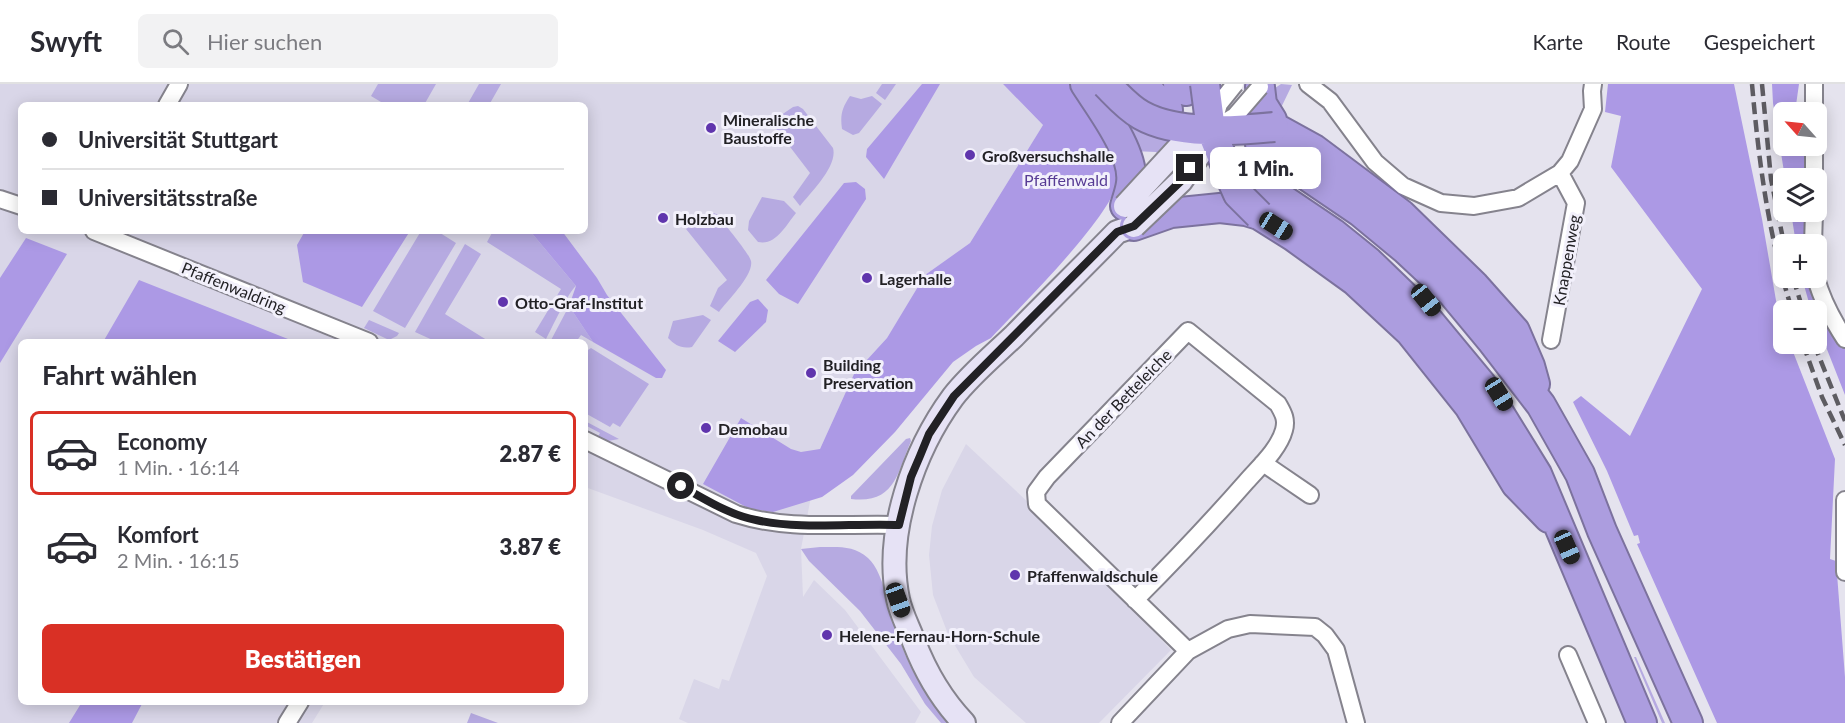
<!DOCTYPE html>
<html lang="de">
<head>
<meta charset="utf-8">
<style>
	body { margin:0; font-family:Lato,sans-serif; background:#f2f2f3; color:#2b2b33; height:100vh; display:flex; flex-direction:column; font-size:22px; white-space:nowrap }
	* { box-sizing:border-box; margin:0 }
	p { font-size:20px; color:#7c7c81 }
	.icon { flex:none; width:33px; height:33px; fill:none; stroke:currentColor; stroke-width:2; stroke-linecap:round; stroke-linejoin:round }
	.map { position:relative; flex:1; overflow:hidden }
	.sheet { position:absolute; left:18px; top:255px; width:570px; height:366px; display:flex; flex-direction:column; background:#fff; border-radius:9px; box-shadow:0 3px 15px #0003 }
	.sheet>* { flex:none }
	.guide { position:absolute; left:18px; top:18px; width:570px; height:132px; border-radius:9px; box-shadow:0 3px 15px #0003; display:grid; align-content:center; height:132px; padding:0 24px; background:#fff }
	.needle { width:39px; rotate:297deg }
	.tools { position:absolute; left:1773px; top:18px; display:grid; gap:12px }
	.tools a { display:grid; place-items:center; width:54px; height:54px; border-radius:9px; background:#fff; box-shadow:0 3px 15px #0003; font-size:30px }
	.end { position:absolute; width:27px; height:27px; margin:-14px; border:8px solid #222125; background:#fff; box-shadow:0 0 0 3px #fff }
	.from { border-radius:50% }
	.bubble { position:absolute; height:42px; border-radius:9px; background:#fff; box-shadow:0 3px 15px #0003; font-size:20px; font-weight:800; line-height:42px; text-align:center }
	.car { position:absolute; width:18px; height:36px; margin:-18px -9px; border-radius:8px; box-shadow:0 0 4px 2px #0007; background:linear-gradient(#222 24%,#8ab4d8 0 40%,#222 0 76%,#8ab4d8 0 86%,#222 0) }
	.guide b { display:flex; align-items:center; gap:21px; height:57px; font-size:22px }
	.guide b+b { border-top:2px solid #e1e1e2 }
	.guide i { width:15px; height:15px; background:#2b2b33 }
	ul { padding:0; list-style:none }
	li { display:flex; align-items:center; gap:18px; height:84px; margin:0 12px 9px; padding:0 12px; border:3px solid transparent; border-radius:9px }
	li div { flex:1 }
	li b { display:block; font-size:22px }
	li em { font-style:normal; font-weight:800 }
	li.selected { border-color:#d93025 }
	li>.icon { width:54px; height:54px; stroke-width:1.5 }
	h2 { padding:0 24px; font-size:27px; line-height:72px }
	.cta { display:flex; gap:12px; margin-top:auto; padding:12px 24px }
	.cta a { flex:1; height:69px; border-radius:9px; background:#d93025; color:#fff; font-size:24px; font-weight:800; line-height:69px; text-align:center }
	header { display:flex; align-items:center; gap:36px; box-sizing:border-box; height:84px; padding:0 30px; background:#fff; border-bottom:2px solid #e1e1e2 }
	header strong { font-size:28px }
	nav { display:flex; gap:33px; margin-inline-start:auto; font-size:21px }
	.search { width:420px; height:54px; background:#f2f2f3; display:flex; align-items:center; gap:15px; box-sizing:border-box; padding:0 21px; border-radius:9px; color:#7c7c81; font-size:22px }
	.map>svg:first-child { display:block }
</style>
</head>
<body>
<header>
<strong>Swyft</strong>
<div class="search"><svg class="icon" aria-label="search" viewBox="0 0 24 24"><circle cx="10" cy="10" r="6"/><path d="M15 15l6 6"/></svg>Hier suchen</div>
<nav><a>Karte</a><a>Route</a><a>Gespeichert</a></nav>
</header>
<div class="map">
<svg width="1845" height="639" viewBox="0 0 1845 639">
	<rect width="100%" height="100%" fill="#e5e3ee"/>
	<!-- built -->
	<path fill="#d9d6e8" fill-rule="evenodd" d="M0,0H1003L1043,41L970,159L925,191L887,254L854,290L820,365L801,465L803,513L814,496L845,526L921,628L915,639H688L679,635L694,595L719,605L722,595L729,597L767,492L756,469L703,446L585,403V258H21V618H325L312,639H0ZM21,21H585V147H21Z
		M966,360L1032,422L1171,566L1099,639H1026L974,593L948,550L933,511L929,471L932,442L942,406Z"/>
	<!-- green -->
	<path fill="#b6aae1" d="M378,0H436L424,21H386L371,12Z
		M479,0H501L489,21H467Z
		M882,0H896L885,16L876,9Z
		M1097,0L1172,60L1161,73L1156,68L1133,67Z
		M1281,0L1292,1L1277,32L1272,6Z
		M850,12L861,15L872,12L882,20L859,49L853,51L842,45C840,31 842,24 850,12Z
		M793,23L798,22L803,25L833,64C838,82 811,108 800,122L793,113L810,89L771,38Z
		M762,113L784,117L796,129C786,141 776,162 758,158L748,146L749,137Z
		M714,129L718,131C724,140 749,169 751,177C754,191 727,217 719,228L710,222L718,204L727,196L686,145L707,130Z
		M421,147H437L456,159L405,244L373,227Z
		M493,147H530L576,202C569,207 552,244 546,255L535,248L561,205L487,158Z
		M465,160L481,170L445,230L490,258H437L415,248Z
		M569,222L593,258L581,251L576,258H550Z
		M703,231L711,236L692,263C681,265 675,261 668,254L673,237Z
		M369,236L399,249L397,252L389,256L364,244Z
		M591,264L649,300L620,343L613,339L610,343L585,329V268Z
		M585,337L619,355L608,357L597,354L600,349L585,341Z
		M910,354L911,357C897,390 895,420 851,415V412L906,355Z
		M820,463C838,463 854,461 868,474C885,489 892,538 901,560C912,590 929,615 949,639H941L925,620L901,580L860,527L809,477L801,465Z
		M1634,573H1636L1665,639H1662Z
		M471,629L498,639H467Z"/>
	<!-- forest -->
	<path fill="#ac99e5" d="M922,0H940L884,95L866,73L867,65Z
		M1003,0H1075C1091,27 1118,63 1118,94C1117,128 1017,226 991,254L976,262L953,278L895,348L853,391L822,413L773,428L750,425L703,400L741,334L791,365L801,368L820,365L854,290L887,254L925,191L970,159L1043,41Z
		M1608,0H1734L1762,135L1778,228L1783,241L1784,260H1790L1835,375L1830,475L1836,477L1845,593V639H1717L1637,460L1640,459L1638,451L1634,452L1607,387L1573,318L1581,312L1630,352L1702,205L1611,83L1621,32L1605,28Z
		M1772,0H1799L1795,28H1784V62H1809L1810,94H1785L1773,19Z
		M856,98L865,105L866,115L798,220L779,210L766,196L844,99Z
		M1791,128H1810V160H1796Z
		M305,147H410L362,223L303,198L297,161Z
		M530,147H562L597,194L607,211L666,286L662,294H656L593,258L569,222L576,202Z
		M26,154L67,170L0,279V194Z
		M1802,194H1811L1813,212L1845,264V311L1817,240L1816,226H1811Z
		M139,196L293,257L103,258Z
		M758,215L768,226L766,238L735,268L718,257L750,218Z
		M82,618H143L132,639H69Z"/>
	<g fill="none" stroke-linecap="round" stroke-linejoin="round">
		<defs>
			<path id="street" d="M1308,0L1330,17L1375,78L1403,102L1441,119L1474,122L1518,114L1560,89L1570,77L1593,25L1592,7L1593,0
				M1814,0V28
				M167,21L179,0
				M1814,62V94
				M0,115L21,122
				M94,147L369,258
				M1813,160L1814,128
				M1816,194C1822,217 1832,235 1845,255
				M1551,256L1576,119L1560,89
				M585,356L736,430C789,447 844,439 899,441
				M1263,379L1310,411
				M1845,416V488
				M1135,516C1173,478 1210,439 1246,398C1259,383 1279,365 1284,346C1287,335 1283,329 1278,320L1188,247L1047,393L1036,408L1037,420L1188,567
				M1568,571L1597,639
				M287,639L300,618
				M1120,639L1188,567L1228,545L1250,540L1315,543L1325,551L1336,566L1356,639"/>
			<path id="secondary" d="M964,639C941,615 926,589 914,558C909,544 901,530 898,515C884,449 914,366 953,313C970,291 994,271 1014,252C1048,217 1083,183 1117,148L1134,142"/>
			<path id="highway" d="M1085,0C1101,25 1135,69 1131,99C1130,107 1127,115 1125,122
				M1142,0L1168,26
				M1178,0L1186,7
				M1260,3L1262,20L1272,36L1274,43L1314,65L1401,130L1474,201L1515,247L1530,282L1535,300
				M1260,60L1360,128L1406,166L1452,209L1491,256L1541,321L1580,390L1602,447L1688,639
				M1244,89L1333,149L1369,178L1424,231L1482,301L1537,390L1642,639
				M1134,142L1171,129L1220,124L1246,127L1259,131L1294,153L1355,197L1410,248L1469,322L1516,400L1549,434"/>
		</defs>
		<!-- street casing -->
		<use href="#street" stroke="#85838d" stroke-width="20"/>
		<!-- secondary casing -->
		<use href="#secondary" stroke="#85838d" stroke-width="26"/>
		<!-- highway casing -->
		<use href="#highway" stroke="#7c729e" stroke-width="32"/>
		<!-- street -->
		<use href="#street" stroke="#fff" stroke-width="16"/>
		<!-- secondary -->
		<use href="#secondary" stroke="#e6e2f5" stroke-width="22"/>
		<!-- highway -->
		<use href="#highway" stroke="#ac9ddf" stroke-width="28"/>
		<!-- rail -->
		<path stroke="#5e5c62" stroke-width="4.5" stroke-dasharray="12 6" stroke-linecap="butt" d="M1752,0C1759,79 1768,150 1792,226
			M1762,0L1771,95L1784,160
			M1793,194L1803,226
			M1803,260L1822,313L1845,361
			M1814,260L1845,337"/>
		<defs>
			<path id="street-bridge" d="M1214,37L1219,20L1235,0
				M1217,43L1235,32L1260,3"/>
			<path id="secondary-bridge" d="M1125,122L1184,58L1210,47
				M1134,142L1181,97L1199,71L1211,46"/>
			<path id="highway-bridge" d="M1106,0C1117,11 1127,23 1141,31C1176,51 1235,47 1274,43
				M1205,0L1211,46L1230,92L1238,110L1259,131"/>
		</defs>
		<!-- street-bridge casing -->
		<use href="#street-bridge" stroke="#85838d" stroke-width="20" stroke-linecap="butt"/>
		<!-- secondary-bridge casing -->
		<use href="#secondary-bridge" stroke="#85838d" stroke-width="26" stroke-linecap="butt"/>
		<!-- highway-bridge casing -->
		<use href="#highway-bridge" stroke="#7c729e" stroke-width="32" stroke-linecap="butt"/>
		<!-- street-bridge -->
		<use href="#street-bridge" stroke="#fff" stroke-width="16"/>
		<!-- secondary-bridge -->
		<use href="#secondary-bridge" stroke="#e6e2f5" stroke-width="22"/>
		<!-- highway-bridge -->
		<use href="#highway-bridge" stroke="#ac9ddf" stroke-width="28"/>
	</g>
	<g fill="none" stroke-linecap="round" stroke-linejoin="round">
		<!-- route -->
		<path stroke="#222125" stroke-width="8" d="M681,402C705,415 729,431 756,436C801,446 852,439 899,441L911,393L920,372L929,350L954,312L1117,148L1134,142L1181,97L1190,84"/>
	</g>
	<!-- markers -->
	<g fill="#6035ad" stroke="#f2f0fb" stroke-width="2">
		<circle cx="711" cy="44" r="6"/>
		<circle cx="970" cy="71" r="6"/>
		<circle cx="663" cy="134" r="6"/>
		<circle cx="867" cy="194" r="6"/>
		<circle cx="503" cy="218" r="6"/>
		<circle cx="811" cy="289" r="6"/>
		<circle cx="706" cy="344" r="6"/>
		<circle cx="1015" cy="491" r="6"/>
		<circle cx="827" cy="551" r="6"/>
	</g>
	<g text-anchor="middle" dominant-baseline="central" stroke-width="6" stroke-linejoin="round" paint-order="stroke">
		<!-- poi labels -->
		<g font-size="16" font-weight="bold" fill="#222125" stroke="#f2f0fb" text-anchor="start">
			<text x="723" y="35">Mineralische<tspan x="723" dy="18">Baustoffe</tspan></text>
			<text x="982" y="71">Großversuchshalle</text>
			<text x="675" y="134">Holzbau</text>
			<text x="879" y="194">Lagerhalle</text>
			<text x="515" y="218">Otto-Graf-Institut</text>
			<text x="823" y="280">Building<tspan x="823" dy="18">Preservation</tspan></text>
			<text x="718" y="344">Demobau</text>
			<text x="1027" y="491">Pfaffenwaldschule</text>
			<text x="839" y="551">Helene-Fernau-Horn-Schule</text>
		</g>
		<!-- park labels -->
		<g font-size="16" fill="#573b94" stroke="#f2f0fb">
			<text x="1066" y="95">Pfaffenwald</text>
		</g>
		<!-- street labels -->
		<g font-size="16" fill="#222125" stroke="#f2f0fb">
			<text transform="translate(1566 176) rotate(-80)">Knappenweg</text>
			<text transform="translate(234 203) rotate(22)">Pfaffenwaldring</text>
			<text transform="translate(1123 314) rotate(-46)">An der Betteleiche</text>
		</g>
	</g>
</svg>
<div class="tools">
<a><svg class="needle" viewBox="-14 -14 28 28"><path d="M0-13l5 13h-10z" fill="#e53935"/><path d="M0 13l5-13h-10z" fill="#7c7c81"/></svg></a>
<a><svg class="icon" aria-label="layers" viewBox="0 0 24 24"><path d="M12 4l9 5-9 5-9-5zM3 14l9 5 9-5"/></svg></a>
<a>+</a>
<a>−</a>
</div>
<i class="end from" style="left:681px;top:402px"></i>
<i class="end" style="left:1190px;top:84px"></i>
<div class="bubble" style="left:1210px;top:63px;width:111px">1 Min.</div>
<i class="car" style="left:1276px;top:142px;rotate:122deg"></i>
<i class="car" style="left:1426px;top:216px;rotate:141deg"></i>
<i class="car" style="left:1499px;top:310px;rotate:148deg"></i>
<i class="car" style="left:1567px;top:463px;rotate:156deg"></i>
<i class="car" style="left:898px;top:516px;rotate:160deg"></i>
<div class="guide">
<b><i class="from"></i>Universität Stuttgart</b>
<b><i></i>Universitätsstraße</b>
</div>
<section class="sheet">
<h2>Fahrt wählen</h2>
<ul>
<li class="selected"><svg class="icon" aria-label="car" viewBox="0 0 24 24"><path d="M5 17H2v-5l4-1 3-4h7l3 4 3 1v5h-3M9 17h6M6 11h13"/><circle cx="7" cy="17" r="2"/><circle cx="17" cy="17" r="2"/></svg><div><b>Economy</b><p>1 Min. · 16:14</p></div><em>2.87 €</em></li>
<li><svg class="icon" aria-label="car" viewBox="0 0 24 24"><path d="M5 17H2v-5l4-1 3-4h7l3 4 3 1v5h-3M9 17h6M6 11h13"/><circle cx="7" cy="17" r="2"/><circle cx="17" cy="17" r="2"/></svg><div><b>Komfort</b><p>2 Min. · 16:15</p></div><em>3.87 €</em></li>
</ul>
<div class="cta"><a>Bestätigen</a></div>
</section>
</div>
</body>
</html>
